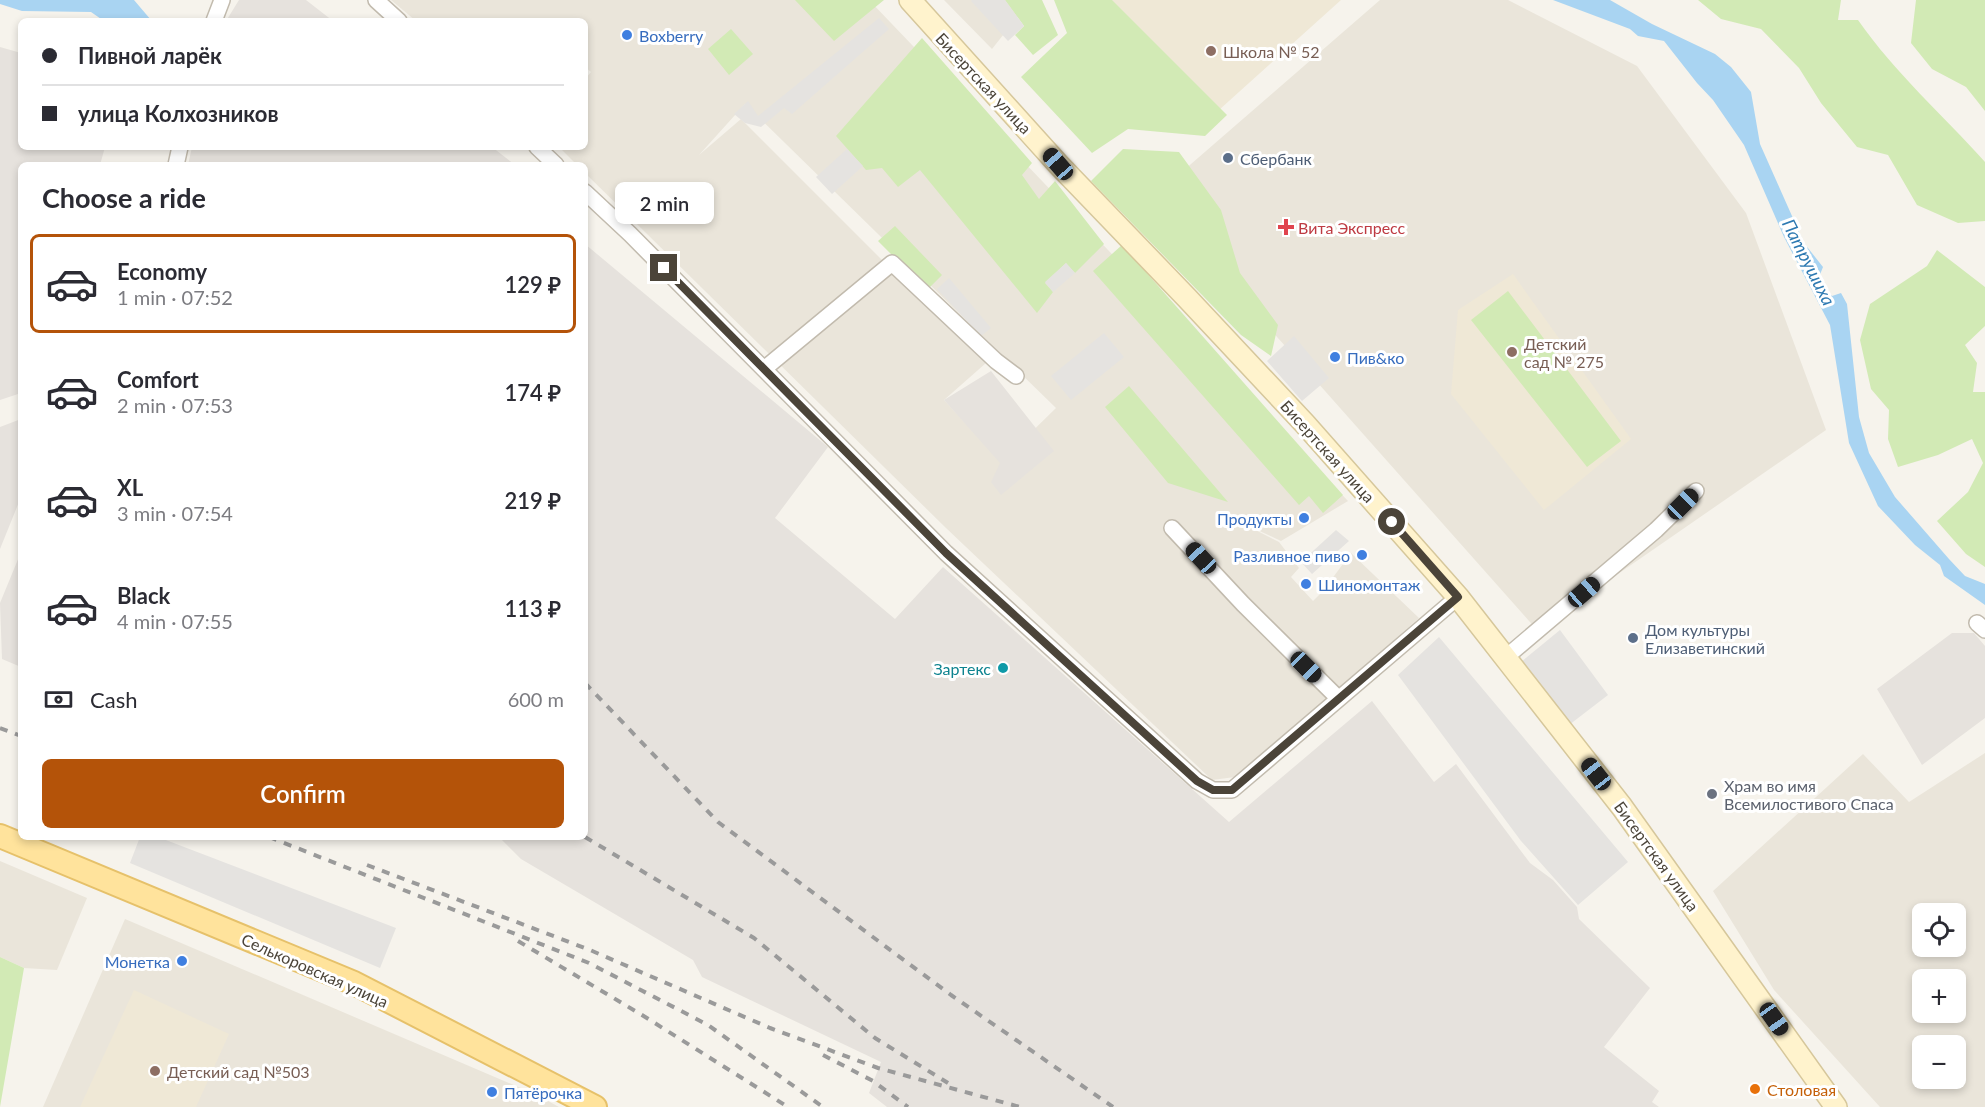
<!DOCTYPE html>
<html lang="en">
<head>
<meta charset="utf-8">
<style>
	body { margin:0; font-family:Lato,sans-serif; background:#f7f7f7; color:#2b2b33; height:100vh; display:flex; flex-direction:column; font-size:22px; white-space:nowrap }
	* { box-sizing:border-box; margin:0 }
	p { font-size:20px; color:#7c7c81 }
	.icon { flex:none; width:33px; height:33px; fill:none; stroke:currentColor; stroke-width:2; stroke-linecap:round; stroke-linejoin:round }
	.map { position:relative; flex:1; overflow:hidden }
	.details { position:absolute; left:18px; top:162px; width:570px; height:678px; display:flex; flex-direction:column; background:#fff; border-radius:9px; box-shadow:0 3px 9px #0003 }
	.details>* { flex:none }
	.hud { position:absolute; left:18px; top:18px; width:570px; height:132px; border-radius:9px; box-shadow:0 3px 9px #0003; display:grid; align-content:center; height:132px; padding:0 24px; background:#fff }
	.buttons { position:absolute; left:1912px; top:903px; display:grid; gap:12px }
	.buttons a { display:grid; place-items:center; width:54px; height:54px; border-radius:9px; background:#fff; box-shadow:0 3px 9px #0003; font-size:30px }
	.end { position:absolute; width:27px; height:27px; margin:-14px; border:8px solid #4b4439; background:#fff; box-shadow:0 0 0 3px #fff }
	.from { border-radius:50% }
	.bubble { position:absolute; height:42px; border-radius:9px; background:#fff; box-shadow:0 3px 9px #0003; font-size:20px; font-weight:600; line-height:42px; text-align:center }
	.car { position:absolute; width:18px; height:36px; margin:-18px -9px; border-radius:8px; box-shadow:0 0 4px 2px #0007; background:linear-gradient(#222 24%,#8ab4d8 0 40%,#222 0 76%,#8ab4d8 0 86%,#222 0) }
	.hud b { display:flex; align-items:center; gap:21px; height:57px; font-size:22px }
	.hud b+b { border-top:2px solid #e1e1e2 }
	.hud i { width:15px; height:15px; background:#2b2b33 }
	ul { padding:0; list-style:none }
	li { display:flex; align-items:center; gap:18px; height:99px; margin:0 12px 9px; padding:0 12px; border:3px solid transparent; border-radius:9px }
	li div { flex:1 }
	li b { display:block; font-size:22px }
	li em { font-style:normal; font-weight:600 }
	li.on { border-color:#b45309 }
	li>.icon { width:54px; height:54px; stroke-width:1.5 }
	h2 { padding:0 24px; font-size:27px; line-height:72px }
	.pay { display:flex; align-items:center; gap:15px; height:66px; padding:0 24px; font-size:22px }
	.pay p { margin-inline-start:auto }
	.action { display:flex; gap:12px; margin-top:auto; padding:12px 24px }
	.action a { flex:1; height:69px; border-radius:9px; background:#b45309; color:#fff; font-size:24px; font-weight:600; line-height:69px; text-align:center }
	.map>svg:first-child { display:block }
</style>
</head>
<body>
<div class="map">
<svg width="1985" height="1107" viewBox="0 0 1985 1107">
	<rect width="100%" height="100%" fill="#f6f3ec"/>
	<!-- residential -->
	<path fill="#eae5da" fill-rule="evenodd" d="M391,0H869L1348,501L1281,541L1232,518L1279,542L1299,568L1291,577L1313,601L1323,591L1351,553L1419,618L1329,698L1235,777L1212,780L946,528L585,173V165H577L559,147H585V79L591,72L585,67V21H416ZM745,104L1056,408L1001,462L944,400L986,363L959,333L895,273L741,119L699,155Z
		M944,0H1031L992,49Z
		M1380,0H1508L1637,66L1746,213L1826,430L1537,630L1153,197Z
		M1985,753V1107H1880L1774,990L1713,891L1863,754L1909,802ZM1923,914H1956V946H1923ZM1923,980H1956V1012H1923ZM1923,1046H1956V1078H1923Z
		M0,861L87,898L57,970L24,968L0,957Z
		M125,919L537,1095L559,1107H43Z"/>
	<!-- industrial -->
	<path fill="#e6e2dd" d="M239,0H306L333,21H226Z
		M0,47L21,53V147H105L100,165H21V393L0,400Z
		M192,147H492L515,165H188Z
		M585,244L828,447L775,518L895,619L943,567L1229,822L1372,701L1434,782L1456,764L1530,863L1553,880L1577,907L1579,919L1650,988L1604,1047L1659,1091L1652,1102L1659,1107H887L869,1093L881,1062L702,977L693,960L521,859L499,837H585Z
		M991,371L1054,451L1001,495L991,482L1000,463L944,400Z
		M21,419V497L0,549V427Z
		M21,552V667L2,659L0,603Z
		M1952,633H1974L1985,646V718L1922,765L1877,689Z"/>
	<!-- education -->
	<path fill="#efe8d6" d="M1089,0H1341L1219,110Z
		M1513,274L1631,439L1544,510L1451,394L1458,310Z
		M134,990L229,1034L196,1107H80Z"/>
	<!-- green -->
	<path fill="#d2eab5" d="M795,0H884L834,41Z
		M1005,0H1042L1058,35L1033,55L1015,35L1024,26Z
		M1054,0H1112L1227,115L1205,136L1128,129L1092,153L1021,77L1067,33Z
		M1698,0H1841L1838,20H1858C1895,73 1942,114 1985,162V221L1958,223L1917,205L1888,155L1857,147L1821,103L1799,68L1761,29L1721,19Z
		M1916,0H1985V111L1966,87L1932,69L1911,43Z
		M731,29L753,54L729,75L708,49Z
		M922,38L1032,163L1022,175L1039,199L1055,181L1104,244L1075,273L1066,263L1045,283L1053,292L1037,313L920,170L898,187L882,168L866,170L836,136Z
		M1123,149L1179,152L1221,210L1240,273L1278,325L1271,356L1241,335L1091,181Z
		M895,226L942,275L927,290L878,241Z
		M1122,245L1343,495L1323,513L1309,496L1299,505L1093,271Z
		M1937,250L1985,287V326L1965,345L1977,363L1973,392H1985V567L1966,554L1937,521L1968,492L1983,463L1972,439L1938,455L1898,467L1888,439L1889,410L1871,389L1860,340L1870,304L1927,266Z
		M1508,291L1621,441L1587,467L1471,320Z
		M1129,386L1228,502L1168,483L1105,407Z
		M0,957L24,968L0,1107Z"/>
	<!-- parking -->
	<path fill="#e5e3e0" d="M972,0H1005L1024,26L1008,41L971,1Z
		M879,18L889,29L792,114L784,108L761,127L745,123L734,114L748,101L758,116Z
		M847,149L863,166L832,194L816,177Z
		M1066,263L1075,273L1053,292L1045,282Z
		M949,278L991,328L981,336L937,289Z
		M1104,333L1124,357L1071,400L1051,376Z
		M1294,336L1329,378L1302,401L1267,361Z
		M1336,530L1349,541L1312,574L1301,562Z
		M1560,630L1608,695L1569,725L1521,662Z
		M1439,637L1628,862L1578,905L1521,841L1398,675Z
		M140,837H158L396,928L380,968L130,863Z"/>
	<!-- water -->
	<path fill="#a9d4f2" d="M0,0H134L151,20L104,21L91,12L22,11L0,4Z
		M1553,0H1610L1652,24L1715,54L1731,67L1751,92L1760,144L1804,243L1823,267L1819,277L1825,289L1832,296L1841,293L1847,304L1859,417L1869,453L1895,497L1949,559L1965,576L1985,584V605L1944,576L1940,565L1915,545L1878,506L1849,443L1830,325L1784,237L1744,145L1713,100L1697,83L1664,41L1638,36L1630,29Z"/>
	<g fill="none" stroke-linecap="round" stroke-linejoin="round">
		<defs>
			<path id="street" d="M376,0L399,21
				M214,21L222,0
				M537,147L556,165
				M176,165L180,147
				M585,192L630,234L946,553L1197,781L1213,790H1232L1458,597
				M764,369L892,263L996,361L1016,376
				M1172,528L1243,604L1338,698
				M1977,623L1985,630
				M1505,658L1656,530L1696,491"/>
			<path id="secondary" d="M910,0L1058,164L1187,298L1305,424L1458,597L1622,807L1836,1107"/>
			<path id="primary" d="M0,836L354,983L595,1107"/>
		</defs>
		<!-- street casing -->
		<use href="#street" stroke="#c2bbae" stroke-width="18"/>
		<!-- secondary casing -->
		<use href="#secondary" stroke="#d6c79b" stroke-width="24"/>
		<!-- primary casing -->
		<use href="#primary" stroke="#e6c16a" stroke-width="26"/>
		<!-- street -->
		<use href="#street" stroke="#fff" stroke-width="15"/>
		<!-- secondary -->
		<use href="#secondary" stroke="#fff3cd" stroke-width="21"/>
		<!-- primary -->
		<use href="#primary" stroke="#ffe39c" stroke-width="22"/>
		<!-- rail -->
		<path stroke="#9a9a9a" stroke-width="4" stroke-dasharray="8 8" stroke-linecap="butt" d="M585,683L718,822L951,995L1113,1107
			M0,728L21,736
			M269,837L589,963L708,1025L823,1107
			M585,837L754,938L875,1038L948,1083
			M367,865L590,950L770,1028L878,1068L1020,1107
			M518,941L642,1015L788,1107
			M823,1055L873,1081L908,1107"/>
	</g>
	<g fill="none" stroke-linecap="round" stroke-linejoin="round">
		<!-- route -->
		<path stroke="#4b4439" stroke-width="8" d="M664,268L946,553L1197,781L1213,790H1232L1458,597L1392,522"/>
	</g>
	<!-- markers -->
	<g fill="#3f7fe0" stroke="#fff" stroke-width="2">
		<circle cx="627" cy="35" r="6"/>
		<circle cx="1335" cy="357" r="6"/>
		<circle cx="1304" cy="518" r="6"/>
		<circle cx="1362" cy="555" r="6"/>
		<circle cx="1306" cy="584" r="6"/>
		<circle cx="182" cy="961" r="6"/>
		<circle cx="492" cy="1092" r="6"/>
	</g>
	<g fill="#8d6e63" stroke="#fff" stroke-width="2">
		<circle cx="1211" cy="51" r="6"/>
		<circle cx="1512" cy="352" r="6"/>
		<circle cx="155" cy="1071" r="6"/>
	</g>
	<g fill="#5c6f8a" stroke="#fff" stroke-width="2">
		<circle cx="1228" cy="158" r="6"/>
		<circle cx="1633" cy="638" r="6"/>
	</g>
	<path fill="#e0444e" stroke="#fff" stroke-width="2" d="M1283 218h6v6h6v6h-6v6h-6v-6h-6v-6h6z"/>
	<circle fill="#0f9aa8" stroke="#fff" stroke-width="2" cx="1003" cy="668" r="6"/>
	<circle fill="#6b7280" stroke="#fff" stroke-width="2" cx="1712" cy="794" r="6"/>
	<circle fill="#e8710a" stroke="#fff" stroke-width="2" cx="1755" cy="1089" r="6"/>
	<g text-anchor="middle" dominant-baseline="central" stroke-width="6" stroke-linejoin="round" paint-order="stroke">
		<!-- shop labels -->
		<g font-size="16" fill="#366cbe" stroke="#fff" text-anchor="start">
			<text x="639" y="35">Boxberry</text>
			<text x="1347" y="357">Пив&amp;ко</text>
			<text x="1292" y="518" text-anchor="end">Продукты</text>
			<text x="1350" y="555" text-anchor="end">Разливное пиво</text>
			<text x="1318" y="584">Шиномонтаж</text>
			<text x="170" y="961" text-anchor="end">Монетка</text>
			<text x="504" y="1092">Пятёрочка</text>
		</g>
		<!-- education labels -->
		<g font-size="16" fill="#785e54" stroke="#fff" text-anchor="start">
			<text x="1223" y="51">Школа № 52</text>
			<text x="1524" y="343">Детский<tspan x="1524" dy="18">сад № 275</tspan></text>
			<text x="167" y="1071">Детский сад №503</text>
		</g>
		<!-- street labels -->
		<g font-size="16" fill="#4b4439" stroke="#fff">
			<text transform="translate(984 83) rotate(47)">Бисертская улица</text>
			<text transform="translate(1328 451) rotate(48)">Бисертская улица</text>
			<text transform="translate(1657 856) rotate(54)">Бисертская улица</text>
			<text transform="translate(315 970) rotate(24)">Селькоровская улица</text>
		</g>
		<!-- service labels -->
		<g font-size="16" fill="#4e5e75" stroke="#fff" text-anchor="start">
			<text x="1240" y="158">Сбербанк</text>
			<text x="1645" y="629">Дом культуры<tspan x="1645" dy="18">Елизаветинский</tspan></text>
		</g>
		<!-- health labels -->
		<g font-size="16" fill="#be3a42" stroke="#fff" text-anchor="start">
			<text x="1298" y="227">Вита Экспресс</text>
		</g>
		<!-- culture labels -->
		<g font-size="16" fill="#0d838f" stroke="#fff" text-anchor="end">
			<text x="991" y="668">Зартекс</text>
		</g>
		<!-- worship labels -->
		<g font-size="16" fill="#5b616d" stroke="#fff" text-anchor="start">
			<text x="1724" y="785">Храм во имя<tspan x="1724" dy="18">Всемилостивого Спаса</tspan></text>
		</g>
		<!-- food labels -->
		<g font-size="16" fill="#c56008" stroke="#fff" text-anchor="start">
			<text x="1767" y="1089">Столовая</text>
		</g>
		<!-- water labels -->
		<g font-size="18" font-style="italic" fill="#2e7ab2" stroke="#fff">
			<text transform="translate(1809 262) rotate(63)">Патрушиха</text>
		</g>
	</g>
</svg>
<div class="buttons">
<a><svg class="icon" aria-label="locate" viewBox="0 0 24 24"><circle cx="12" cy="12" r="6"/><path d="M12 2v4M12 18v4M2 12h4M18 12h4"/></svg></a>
<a>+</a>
<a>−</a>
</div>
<i class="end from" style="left:1392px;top:522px"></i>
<i class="end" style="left:664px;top:268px"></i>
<div class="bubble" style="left:615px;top:182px;width:99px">2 min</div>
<i class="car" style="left:1058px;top:164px;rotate:319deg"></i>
<i class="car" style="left:1683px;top:504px;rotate:45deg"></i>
<i class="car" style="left:1201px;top:558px;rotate:317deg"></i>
<i class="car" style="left:1584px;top:592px;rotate:49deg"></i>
<i class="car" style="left:1306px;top:667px;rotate:135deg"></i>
<i class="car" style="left:1596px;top:774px;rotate:322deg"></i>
<i class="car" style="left:1774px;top:1019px;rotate:145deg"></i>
<div class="hud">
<b><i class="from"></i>Пивной ларёк</b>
<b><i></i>улица Колхозников</b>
</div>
<section class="details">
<h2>Choose a ride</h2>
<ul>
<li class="on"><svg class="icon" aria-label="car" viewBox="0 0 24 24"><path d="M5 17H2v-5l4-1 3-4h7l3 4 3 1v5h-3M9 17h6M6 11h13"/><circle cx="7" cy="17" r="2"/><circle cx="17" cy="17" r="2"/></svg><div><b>Economy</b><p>1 min · 07:52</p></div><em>129 ₽</em></li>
<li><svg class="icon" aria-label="car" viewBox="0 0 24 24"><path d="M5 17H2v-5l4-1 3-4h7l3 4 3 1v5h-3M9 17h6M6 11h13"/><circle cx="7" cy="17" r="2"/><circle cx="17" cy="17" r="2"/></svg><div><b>Comfort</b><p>2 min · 07:53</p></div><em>174 ₽</em></li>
<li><svg class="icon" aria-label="car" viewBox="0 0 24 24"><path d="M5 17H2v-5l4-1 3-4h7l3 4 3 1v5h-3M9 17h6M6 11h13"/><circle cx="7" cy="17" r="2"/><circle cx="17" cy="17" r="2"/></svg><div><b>XL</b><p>3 min · 07:54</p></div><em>219 ₽</em></li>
<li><svg class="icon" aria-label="car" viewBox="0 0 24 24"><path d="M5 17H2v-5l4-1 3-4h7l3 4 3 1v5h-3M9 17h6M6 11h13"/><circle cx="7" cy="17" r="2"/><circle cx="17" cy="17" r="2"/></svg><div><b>Black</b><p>4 min · 07:55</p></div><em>113 ₽</em></li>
</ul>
<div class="pay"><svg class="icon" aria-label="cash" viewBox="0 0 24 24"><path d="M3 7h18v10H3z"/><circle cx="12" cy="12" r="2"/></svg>Cash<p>600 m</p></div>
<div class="action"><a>Confirm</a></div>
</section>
</div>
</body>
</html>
